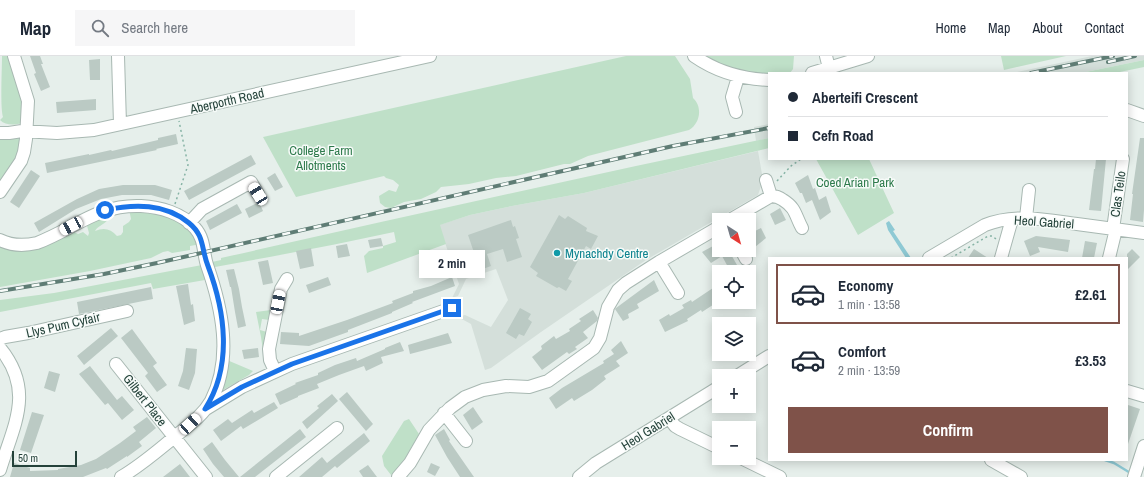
<!DOCTYPE html>
<html lang="en">
<head>
<meta charset="utf-8">
<style>
	body { margin:0; font-family:"Archivo Narrow",sans-serif; background:#f6f6f7; color:#1f2937; height:100vh; display:flex; flex-direction:column; font-size:15px; white-space:nowrap }
	* { box-sizing:border-box; margin:0 }
	p { font-size:13px; color:#747a83 }
	.icon { flex:none; width:22px; height:22px; fill:none; stroke:currentColor; stroke-width:2; stroke-linecap:round; stroke-linejoin:round }
	.map { position:relative; flex:1; overflow:hidden }
	.side { position:absolute; left:768px; top:201px; width:360px; height:204px; display:flex; flex-direction:column; background:#fff; border-radius:0px; box-shadow:0 2px 10px #0003 }
	.side>* { flex:none }
	.hud { position:absolute; left:768px; top:16px; width:360px; height:88px; border-radius:0px; box-shadow:0 2px 10px #0003; display:grid; align-content:center; height:88px; padding:0 20px; background:#fff }
	.needle { width:26px; rotate:143deg }
	.controls { position:absolute; left:712px; top:157px; display:grid; gap:8px }
	.controls a { display:grid; place-items:center; width:44px; height:44px; border-radius:0px; background:#fff; box-shadow:0 2px 10px #0003; font-size:20px }
	.scale { position:absolute; left:12px; bottom:10px; width:65px; box-sizing:border-box; padding-left:4px; border:2px solid #24423a; border-top:0; font-size:11px; line-height:14px; white-space:nowrap; color:#24423a; -webkit-text-stroke:3px #f7fbf9; paint-order:stroke }
	.end { position:absolute; width:18px; height:18px; margin:-9px; border:5px solid #1a73e8; background:#fff; box-shadow:0 0 0 2px #fff }
	.from { border-radius:50% }
	.bubble { position:absolute; height:28px; border-radius:0px; background:#fff; box-shadow:0 2px 10px #0003; font-size:13px; font-weight:800; line-height:28px; text-align:center }
	.car { position:absolute; width:12px; height:24px; margin:-12px -6px; border-radius:5px; box-shadow:0 0 3px 1px #0007; background:linear-gradient(#fff 24%,#345 0 40%,#fff 0 76%,#345 0 86%,#fff 0) }
	.hud b { display:flex; align-items:center; gap:14px; height:38px; font-size:15px }
	.hud b+b { border-top:1px solid #e0e1e3 }
	.hud i { width:10px; height:10px; background:#1f2937 }
	ul { padding:7px 0 0; list-style:none }
	li { display:flex; align-items:center; gap:12px; height:60px; margin:0 8px 6px; padding:0 12px; border:2px solid transparent; border-radius:0px }
	li div { flex:1 }
	li b { display:block; font-size:15px }
	li em { font-style:normal; font-weight:800 }
	li.current { border-color:#7f5249 }
	li>.icon { width:36px; height:36px; stroke-width:1.5 }
	.cta { display:flex; gap:8px; margin-top:auto; padding:8px 20px }
	.cta a { flex:1; height:46px; border-radius:0px; background:#7f5249; color:#fff; font-size:16px; font-weight:800; line-height:46px; text-align:center }
	header { display:flex; align-items:center; gap:24px; box-sizing:border-box; height:56px; padding:0 20px; background:#fff; border-bottom:1px solid #e0e1e3 }
	header strong { font-size:19px }
	nav { display:flex; gap:22px; margin-inline-start:auto; font-size:14px }
	.search { width:280px; height:36px; background:#f6f6f7; display:flex; align-items:center; gap:10px; box-sizing:border-box; padding:0 14px; border-radius:0px; color:#747a83; font-size:15px }
	.map>svg:first-child { display:block }
</style>
</head>
<body>
<header>
<strong>Map</strong>
<div class="search"><svg class="icon" aria-label="search" viewBox="0 0 24 24"><circle cx="10" cy="10" r="6"/><path d="M15 15l6 6"/></svg>Search here</div>
<nav><a>Home</a><a>Map</a><a>About</a><a>Contact</a></nav>
</header>
<div class="map">
<svg width="1144" height="421" viewBox="0 0 1144 421">
	<rect width="100%" height="100%" fill="#e6efeb"/>
	<!-- built -->
	<path fill="#d4dfda" d="M1092,0H1144V4L1081,17H1012Z
		M769,68V82L756,85L754,71Z
		M758,95L763,124L758,139L646,204L541,276L491,312L485,314L471,268L458,261L465,259L491,271L508,244L496,213L466,223L458,240L452,242L459,228L439,169L470,159L512,150L584,137Z"/>
	<!-- green -->
	<path fill="#bfe0c8" d="M2,0H13L23,29V67C15,69 6,70 0,64L3,61C0,52 2,13 2,0Z
		M626,0H675L690,23L693,42C703,51 700,68 689,74L588,100L570,108H564L516,120L496,122L469,128L441,131L436,136L421,143L404,146L391,152L385,151L380,147L379,140L389,134L396,136L399,129L393,124L386,122L384,120L296,141L263,81Z
		M705,0H794L793,13L790,17H769V18C746,19 725,11 705,0Z
		M1001,0H1066L1004,14Z
		M1144,4V11L1115,17H1081Z
		M21,81L24,89L0,131V82Z
		M769,82V92L584,137L512,150L470,159L440,169L446,188L367,217L364,200L369,195L383,192V190L396,186L394,176C335,189 275,200 215,211L212,206L221,204V202C404,161 586,120 769,82Z
		M816,103H869L894,157L858,179Z
		M132,151L182,165L201,188L190,190V194L172,197L168,195L163,196L151,202L90,215L0,231V186L5,190L74,176L78,178L83,176L88,180L89,177L86,166L107,159L108,163C105,169 98,169 95,175C104,171 111,173 117,180L121,179L123,176V170L129,166L131,163L129,153Z
		M202,209L205,224L153,233L151,227L0,256V244L54,237Z
		M271,254L269,264L262,263L260,274L267,276L263,295L261,281L256,256Z
		M227,304L253,315L249,319L223,334L221,332Z
		M409,363L419,378L402,408L391,419L384,410L382,400L404,365Z"/>
	<!-- water -->
	<path fill="#8ec9d4" d="M889,165L895,174L893,175L911,202H906L888,174L886,167Z"/>
	<g fill="none" stroke-linecap="round" stroke-linejoin="round">
		<!-- stream -->
		<path stroke="#8ec9d4" stroke-width="2.5" d="M1105,404L1114,407L1132,418"/>
	</g>
	<!-- building -->
	<path fill="#bbcac4" d="M30,0H40L43,8H41L50,31L41,35L34,18L36,17Z
		M100,3V24H90L89,4Z
		M96,43V54L57,57L56,46Z
		M176,78L178,88L156,93L157,94L47,117L45,107L89,98V99L111,94L112,95L158,84V82Z
		M1140,82H1144V154L1143,166L1130,164L1133,138H1132Z
		M251,99L256,108L189,144L184,135Z
		M1096,103H1106L1101,155L1089,154L1094,113H1095Z
		M31,114L40,120L19,152L10,146Z
		M275,117L283,131L275,135L267,122Z
		M808,119L813,133L815,132L819,144L826,140L831,156L820,164L812,144L806,147L802,137H800L795,127Z
		M123,129H155L172,134L169,144L151,139H122L101,143L76,153L39,176L34,167L77,143L99,133Z
		M259,146L263,155L249,162L245,153Z
		M237,148L242,157L210,174L206,165Z
		M780,152L786,164L775,169L770,158Z
		M559,159L565,163L568,160L587,172L586,175L598,180L591,193L586,190L568,223L572,225L566,235L559,231L557,232L536,220L538,217L530,211Z
		M511,164L513,171L515,170L519,182L516,183L522,201L507,206L503,193L487,198L491,210L480,214L468,179Z
		M761,172L766,182L755,191L749,183V178Z
		M1036,180L1070,184L1068,196L1038,191L1040,196L1030,200L1024,185Z
		M381,182L383,190L370,192L368,184Z
		M1085,185L1097,187L1094,202H1082Z
		M347,188L350,200L338,202L336,190Z
		M713,190L715,194H731L729,195L741,216H721L728,211L722,200L711,207L702,196Z
		M311,192L314,210L300,213L296,195Z
		M974,193L988,202H968Z
		M1132,193L1140,201L1127,214V198Z
		M268,204L273,227L263,229L258,206Z
		M234,213L239,233L242,251L246,270L238,272L235,256L231,231H230L226,214Z
		M328,221L331,229L309,237L306,229Z
		M452,221L455,230L412,246L413,247L392,256V257L348,274V276L309,290L280,288L281,276L299,277V280L347,264L393,247L392,245L413,237V235L431,230Z
		M654,224L659,235L637,248L639,252L628,258L629,262L623,265L615,253L616,252Z
		M188,228L191,249L193,248L195,265L184,269L176,230Z
		M719,228V245L702,256L701,254L687,263L688,265L665,276L659,264L669,258L670,260L684,252L682,249L691,244L692,246Z
		M151,231L153,243L79,258L77,246Z
		M520,252L531,258L528,263L532,266L524,280L519,278L516,283L506,277Z
		M593,254L598,262L597,265L583,276L588,282L575,291L577,293L569,298L567,296L542,314L532,301L542,293L541,290L554,280L556,283L570,275L569,273L581,265L579,263Z
		M111,272L118,280L84,309L77,300Z
		M132,273L157,307L153,310L167,329L157,336L145,320L148,317L121,282Z
		M448,277L452,287L410,298L408,289Z
		M621,285L628,297L616,305L620,310L604,320L606,323L592,334L574,345L572,342L556,353L549,342L562,332L604,307L603,305L614,298L611,294Z
		M400,286L404,295L381,301L383,307L366,315L364,310L339,319L317,328L319,332L298,340V341L280,349L275,338L296,328L295,327L318,319V317L335,309L356,302L357,305L385,293V292Z
		M186,292L197,293L195,317L189,334L178,330L183,315Z
		M258,292L259,301L244,303L242,294Z
		M90,310L117,344L122,340L134,354L122,364L108,347L105,349L79,318Z
		M49,315L60,318L55,336L44,332Z
		M347,336L373,368L366,375L339,343Z
		M332,338L338,345L307,373L302,366L319,352L317,350Z
		M274,346L278,352L243,373L241,370L221,385L213,374L228,363L232,367L252,354L254,357Z
		M1128,349L1140,353L1128,388H1127V353Z
		M473,351L483,366L472,374L463,359Z
		M32,356L44,359L31,397L20,394Z
		M147,361L156,372L139,386L142,390L127,401V400L107,413L106,412L83,421H10L14,407L30,412V415L58,414V413L81,409L96,403L120,387L136,375L133,371Z
		M300,373L306,381L255,421H240Z
		M444,373L450,384L449,385L474,421H460L447,401L435,379Z
		M364,377L370,385L337,412L335,410L322,421H299L322,401L327,407Z
		M212,386L225,404L239,421H224L213,408L203,393Z
		M431,407L440,411L435,420L427,416Z
		M180,408L190,421H163Z
		M368,409L377,421H363L359,415Z"/>
	<g fill="none" stroke-linecap="round" stroke-linejoin="round">
		<defs>
			<path id="minor" d="M118,0L120,68
				M694,0C717,16 741,23 769,24
				M826,0L829,12
				M812,17L868,0
				M1127,54L1144,60
				M736,56L732,41L738,21
				M0,77H9L22,75L57,77L94,74L430,0
				M766,124L771,140
				M0,136L21,105L24,96L26,83L28,45L14,0
				M1026,162L1029,134
				M730,164L771,140C776,140 779,141 783,144C796,152 795,159 802,172
				M189,167L202,153L251,126L258,138
				M1113,173L1123,103
				M0,184C12,190 24,190 37,187C74,173 98,148 141,150C160,151 182,157 195,172C205,183 203,197 207,209C222,252 233,302 211,345C202,361 186,371 172,383C156,396 140,410 121,421
				M741,194L746,203
				M929,202L985,169C1014,157 1047,164 1077,168C1099,171 1122,174 1144,177
				M1001,202L1012,163
				M1109,202L1116,173
				M659,206L678,237
				M0,283L5,281L28,277L127,255
				M0,292C35,335 14,368 0,414
				M116,308L206,421
				M275,315L270,304L269,293L281,233L287,223
				M737,320L769,300
				M1127,335L1144,340
				M206,353L242,331L292,308L452,252
				M444,357L466,385
				M669,362L675,370L680,373L719,392
				M741,402L780,421
				M991,404L1021,421
				M276,421L337,372
				M398,421L410,407L429,374L450,352L465,341L483,334L506,330L529,331L548,325L594,292L600,282L608,251L618,234L626,227L659,206L719,171
				M579,421L596,407L719,331
				M1134,421L1144,390"/>
		</defs>
		<!-- minor casing -->
		<use href="#minor" stroke="#a8b8b2" stroke-width="14"/>
		<!-- path -->
		<path stroke="#86b3a5" stroke-width="1.5" stroke-dasharray="2 3" stroke-linecap="butt" d="M777,125L791,110L801,103
			M175,148L188,109L179,65
			M951,202L988,180H992L996,183"/>
		<!-- minor -->
		<use href="#minor" stroke="#fff" stroke-width="12"/>
		<defs>
			<path id="rail" d="M1108,6L1135,0
				M1031,17L1113,0
				M0,235L104,218L157,207L673,90L769,72"/>
		</defs>
		<!-- rail casing -->
		<use href="#rail" stroke="#5f7d75" stroke-width="4"/>
		<!-- rail -->
		<use href="#rail" stroke="#f7fbf9" stroke-width="2.5" stroke-dasharray="8" stroke-linecap="butt"/>
	</g>
	<g fill="none" stroke-linecap="round" stroke-linejoin="round">
		<!-- route -->
		<path stroke="#1a73e8" stroke-width="5" d="M105,154C134,148 165,147 189,167C205,180 201,193 208,210C225,255 233,310 205,353L242,331L292,308L452,252"/>
	</g>
	<!-- markers -->
	<circle fill="#0f9aa8" stroke="#f7fbf9" stroke-width="1.5" cx="557" cy="197" r="4"/>
	<g text-anchor="middle" dominant-baseline="central" stroke-width="3" stroke-linejoin="round" paint-order="stroke">
		<!-- street labels -->
		<g font-size="13" fill="#24423a" stroke="#f7fbf9">
			<text transform="translate(227 45) rotate(-13)">Aberporth Road</text>
			<text transform="translate(1118 138) rotate(-82)">Clas Teilo</text>
			<text transform="translate(1044 166) rotate(4)">Heol Gabriel</text>
			<text transform="translate(63 269) rotate(-13)">Llys Pum Cyfair</text>
			<text transform="translate(145 344) rotate(52)">Gilbert Place</text>
			<text transform="translate(648 375) rotate(-32)">Heol Gabriel</text>
		</g>
		<!-- park labels -->
		<g font-size="13" fill="#2d7a4b" stroke="#f7fbf9">
			<text x="321" y="94">College Farm<tspan x="321" dy="15">Allotments</tspan></text>
			<text x="855" y="126">Coed Arian Park</text>
		</g>
		<!-- culture labels -->
		<g font-size="13" fill="#0d838f" stroke="#f7fbf9" text-anchor="start">
			<text x="565" y="197">Mynachdy Centre</text>
		</g>
	</g>
</svg>
<div class="controls">
<a><svg class="needle" viewBox="-14 -14 28 28"><path d="M0-13l5 13h-10z" fill="#e53935"/><path d="M0 13l5-13h-10z" fill="#747a83"/></svg></a>
<a><svg class="icon" aria-label="locate" viewBox="0 0 24 24"><circle cx="12" cy="12" r="6"/><path d="M12 2v4M12 18v4M2 12h4M18 12h4"/></svg></a>
<a><svg class="icon" aria-label="layers" viewBox="0 0 24 24"><path d="M12 4l9 5-9 5-9-5zM3 14l9 5 9-5"/></svg></a>
<a>+</a>
<a>−</a>
</div>
<div class="scale">50 m</div>
<i class="end from" style="left:105px;top:154px"></i>
<i class="end" style="left:452px;top:252px"></i>
<div class="bubble" style="left:419px;top:194px;width:66px">2 min</div>
<i class="car" style="left:258px;top:138px;rotate:328deg"></i>
<i class="car" style="left:71px;top:170px;rotate:242deg"></i>
<i class="car" style="left:278px;top:246px;rotate:11deg"></i>
<i class="car" style="left:190px;top:368px;rotate:47deg"></i>
<div class="hud">
<b><i class="from"></i>Aberteifi Crescent</b>
<b><i></i>Cefn Road</b>
</div>
<section class="side">
<ul>
<li class="current"><svg class="icon" aria-label="car" viewBox="0 0 24 24"><path d="M5 17H2v-5l4-1 3-4h7l3 4 3 1v5h-3M9 17h6M6 11h13"/><circle cx="7" cy="17" r="2"/><circle cx="17" cy="17" r="2"/></svg><div><b>Economy</b><p>1 min · 13:58</p></div><em>£2.61</em></li>
<li><svg class="icon" aria-label="car" viewBox="0 0 24 24"><path d="M5 17H2v-5l4-1 3-4h7l3 4 3 1v5h-3M9 17h6M6 11h13"/><circle cx="7" cy="17" r="2"/><circle cx="17" cy="17" r="2"/></svg><div><b>Comfort</b><p>2 min · 13:59</p></div><em>£3.53</em></li>
</ul>
<div class="cta"><a>Confirm</a></div>
</section>
</div>
</body>
</html>
